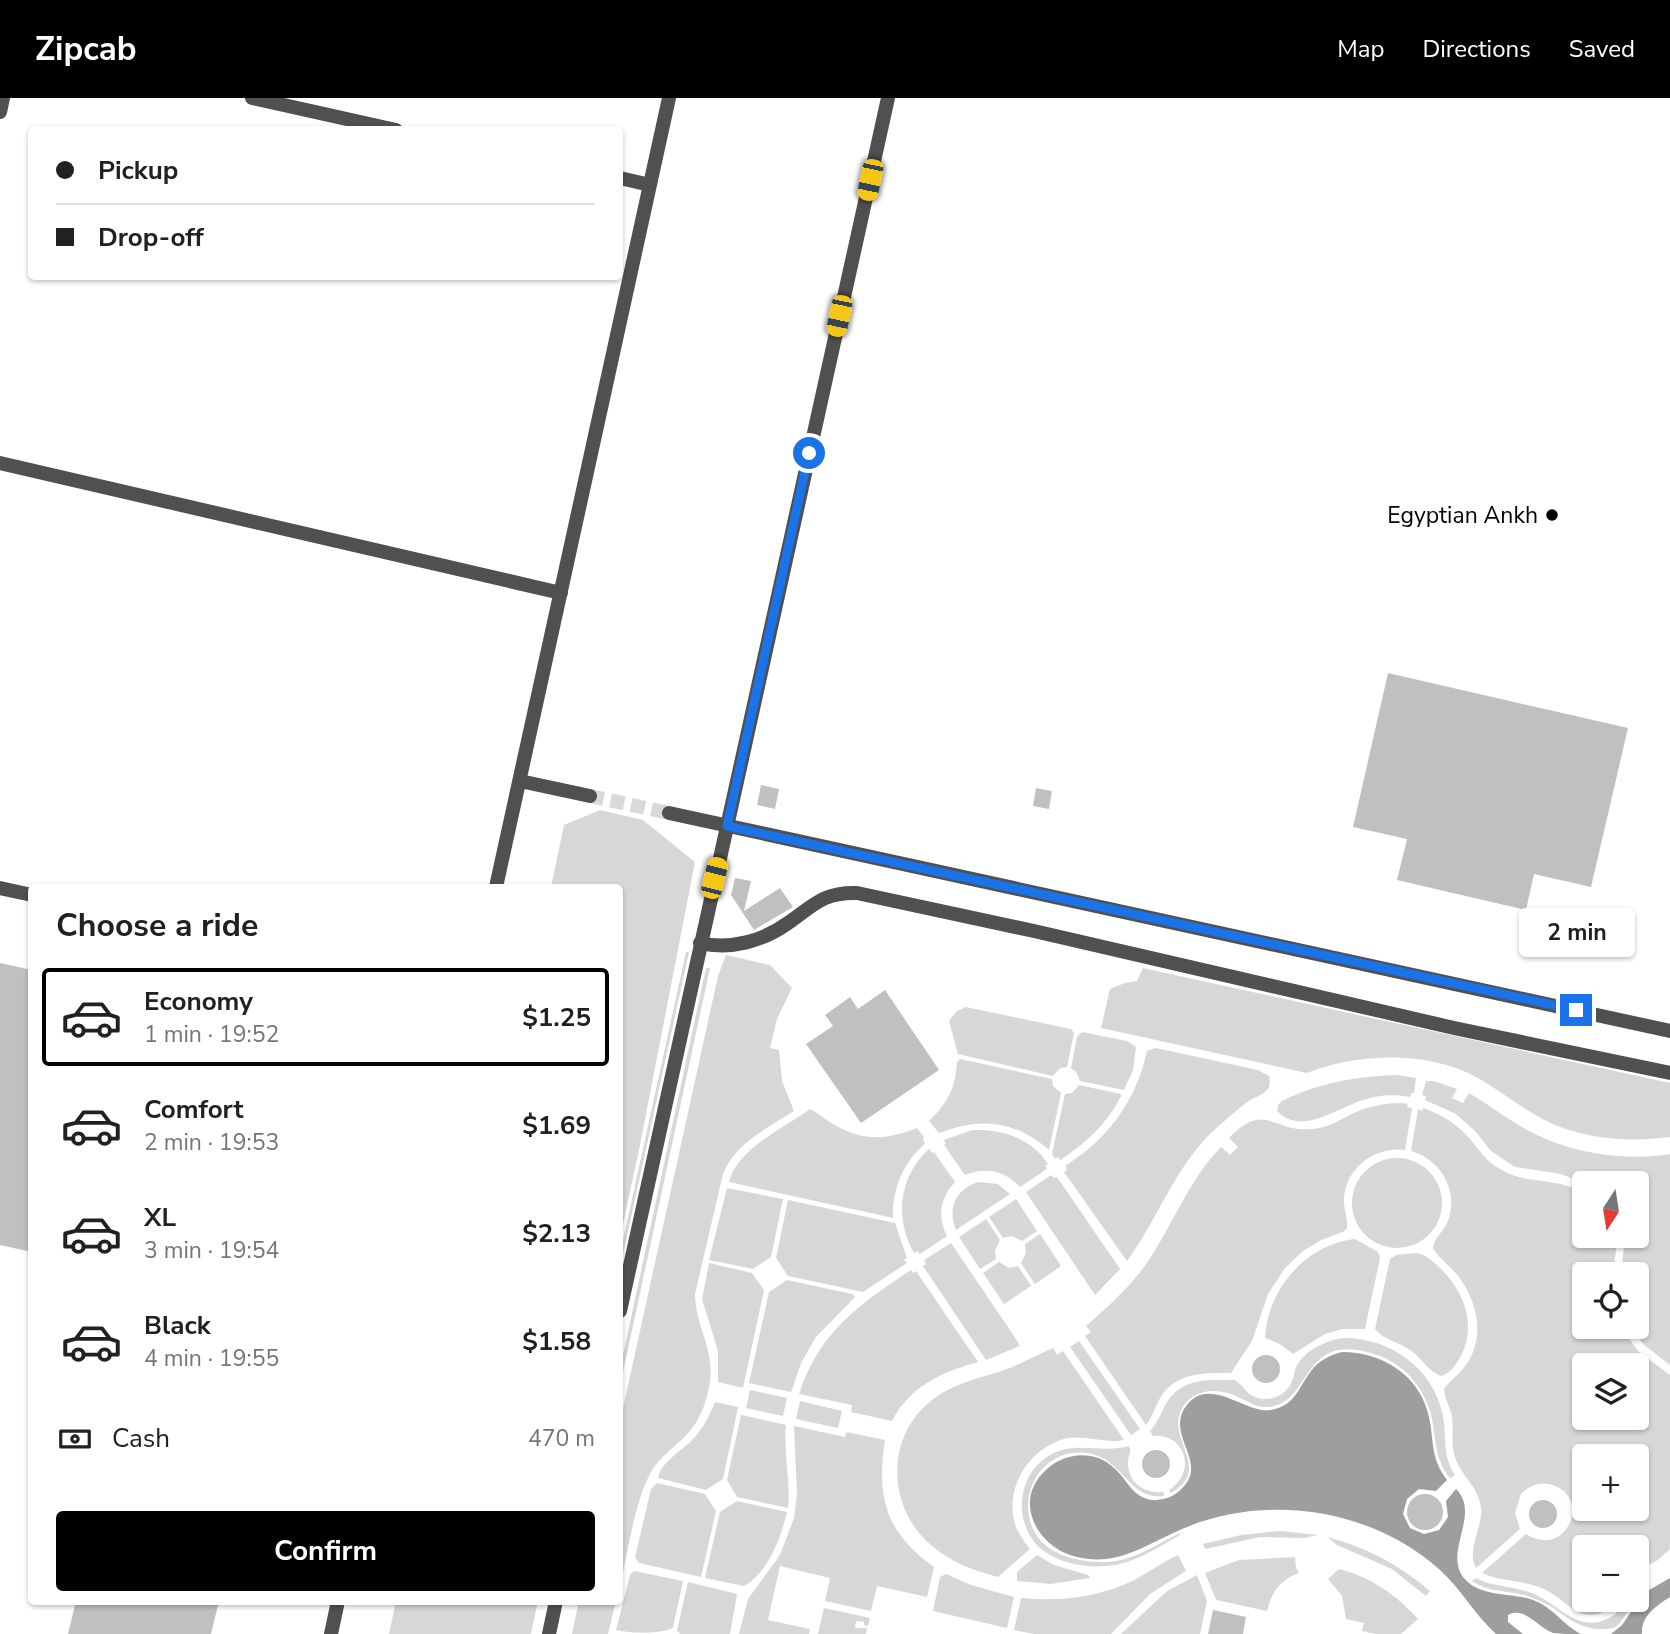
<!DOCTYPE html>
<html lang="en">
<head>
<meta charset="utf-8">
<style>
	body { margin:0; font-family:"Nunito Sans",sans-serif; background:#f6f6f6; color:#202124; height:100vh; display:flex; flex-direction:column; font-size:26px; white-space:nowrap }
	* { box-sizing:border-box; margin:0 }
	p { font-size:23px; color:#757577 }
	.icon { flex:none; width:38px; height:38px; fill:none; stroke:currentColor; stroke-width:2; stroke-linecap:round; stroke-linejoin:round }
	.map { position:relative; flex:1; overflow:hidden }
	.sheet { position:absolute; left:28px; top:786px; width:595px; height:721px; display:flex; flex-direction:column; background:#fff; border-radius:7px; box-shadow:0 2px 5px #0004 }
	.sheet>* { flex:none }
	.top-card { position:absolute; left:28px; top:28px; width:595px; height:154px; border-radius:7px; box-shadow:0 2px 5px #0004; display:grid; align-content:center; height:154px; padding:0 28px; background:#fff }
	.needle { width:46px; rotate:192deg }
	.tools { position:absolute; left:1572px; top:1073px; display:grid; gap:14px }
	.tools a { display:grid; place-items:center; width:77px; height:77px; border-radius:7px; background:#fff; box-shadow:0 2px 5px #0004; font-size:35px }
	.end { position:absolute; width:32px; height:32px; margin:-16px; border:9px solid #1a73e8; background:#fff; box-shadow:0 0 0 4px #fff }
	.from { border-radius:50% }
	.bubble { position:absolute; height:49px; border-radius:7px; background:#fff; box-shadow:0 2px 5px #0004; font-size:23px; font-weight:700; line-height:49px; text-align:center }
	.car { position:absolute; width:21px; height:42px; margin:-21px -10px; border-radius:9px; box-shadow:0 0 5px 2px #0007; background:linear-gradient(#f5c518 24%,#345 0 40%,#f5c518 0 76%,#345 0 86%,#f5c518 0) }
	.top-card b { display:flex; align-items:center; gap:24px; height:66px; font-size:26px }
	.top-card b+b { border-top:2px solid #e0e0e0 }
	.top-card i { width:18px; height:18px; background:#202124 }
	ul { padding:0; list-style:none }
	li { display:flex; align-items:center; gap:21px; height:98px; margin:0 14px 10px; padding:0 14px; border:4px solid transparent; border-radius:7px }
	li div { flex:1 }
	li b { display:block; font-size:26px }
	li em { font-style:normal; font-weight:700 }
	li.current { border-color:#000 }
	li>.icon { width:63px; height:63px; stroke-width:1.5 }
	h2 { padding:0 28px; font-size:32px; line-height:84px }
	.pay { display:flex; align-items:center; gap:18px; height:77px; padding:0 28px; font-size:26px }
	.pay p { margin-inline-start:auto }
	.button { display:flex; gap:14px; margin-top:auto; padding:14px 28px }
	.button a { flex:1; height:80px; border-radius:7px; background:#000; color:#fff; font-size:28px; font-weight:700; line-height:80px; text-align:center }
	header { display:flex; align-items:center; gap:42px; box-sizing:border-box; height:98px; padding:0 35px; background:#000; color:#fff }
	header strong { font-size:33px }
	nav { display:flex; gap:38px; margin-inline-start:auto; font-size:24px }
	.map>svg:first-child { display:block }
</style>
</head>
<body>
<header>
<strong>Zipcab</strong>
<nav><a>Map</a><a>Directions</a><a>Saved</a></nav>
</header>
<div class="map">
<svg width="1670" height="1536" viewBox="0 0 1670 1536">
	<rect width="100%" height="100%" fill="#fff"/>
	<!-- green -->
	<path fill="#d7d7d7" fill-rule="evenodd" d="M600,712L643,722L695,764L640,1047L620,1140V789H551L564,727Z
		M686,854H689L620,1170V1156Z
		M726,857L770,867L792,890L777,921L770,950L779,952L782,983L794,1013C769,1029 734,1046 723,1076L695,1196C695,1227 715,1252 710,1284C707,1302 701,1320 690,1333C677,1348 659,1358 650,1376C635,1404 627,1457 620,1489V1324L718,878Z
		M706,870H710L620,1288V1271Z
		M1143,870L1670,985V1039C1633,1044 1596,1042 1560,1029C1529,1017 1506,996 1478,980C1429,952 1357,955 1307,975L1101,930L1110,891L1125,885L1137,883Z
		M966,909L1071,931L1074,935L1067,969L1060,970L1053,978L958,956L949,923L957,913Z
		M1082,934L1127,943L1136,949L1133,972L1124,992L1080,983L1076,974L1071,970L1077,939Z
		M1156,950L1258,972L1269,978C1270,983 1271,989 1266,993C1261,998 1253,1000 1247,1004C1234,1014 1222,1025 1210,1036C1174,1072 1157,1122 1127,1163L1064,1074L1067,1072L1065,1068C1108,1041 1136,1003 1147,953Z
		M960,961L1052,981L1053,988L1061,995L1049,1052C1014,1022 981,1019 939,1035L929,1023C947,1006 956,989 957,964Z
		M1397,977L1416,980L1414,995H1411L1410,999C1393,996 1376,997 1360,1003C1336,1011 1300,1038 1277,1013L1278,1007L1282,1003C1318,985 1357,978 1397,977Z
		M1426,983H1434L1457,991L1452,1000L1463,1005L1469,995C1491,1008 1511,1024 1533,1035C1574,1056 1625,1063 1670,1056V1267L1643,1246L1631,1229L1636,1228V1176H1621L1624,1148L1622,1138H1636V1085H1584L1561,1076L1515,1069L1491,1053L1476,1034L1456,1016L1425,1002L1426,998L1422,997Z
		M1079,987L1121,996V998C1108,1025 1085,1046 1060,1062L1058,1059L1055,1061L1052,1056L1065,996L1072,995Z
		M1402,1005L1408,1006L1407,1009L1412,1010L1405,1052C1375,1048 1345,1070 1344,1102C1344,1112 1348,1120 1347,1130L1343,1134L1321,1142L1303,1153L1285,1170L1268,1196L1252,1243L1231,1275C1203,1275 1174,1274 1159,1302C1154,1311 1152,1320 1146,1327L1085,1238L1091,1234L1086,1228C1109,1208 1132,1187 1149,1162C1174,1124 1189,1082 1221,1049L1230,1057L1238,1049L1229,1040C1266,1002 1272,1035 1313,1031C1328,1030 1341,1021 1354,1015C1369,1008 1385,1005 1402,1005Z
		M1423,1010C1441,1016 1457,1026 1469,1040C1479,1051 1486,1064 1500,1071C1528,1088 1554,1078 1584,1095V1138H1614L1616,1152L1613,1176H1584V1228L1621,1229L1638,1253L1670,1277V1451L1658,1462L1636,1473V1449H1584V1502H1615C1609,1512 1601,1518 1588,1517C1573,1515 1560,1499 1546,1492C1525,1482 1501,1484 1482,1475L1526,1436C1566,1462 1593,1399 1552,1387C1540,1383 1530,1387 1521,1396L1515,1415L1520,1431L1476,1470C1466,1453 1483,1429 1481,1410C1479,1390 1463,1379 1456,1362C1450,1347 1454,1332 1452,1318C1450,1309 1445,1301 1444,1291C1450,1282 1460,1276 1466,1267C1486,1238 1477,1204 1459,1179C1451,1168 1439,1161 1433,1150C1434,1140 1443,1134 1447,1125C1460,1095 1442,1062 1411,1053L1418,1011L1422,1013ZM1584,1267H1636V1320H1584ZM1584,1358H1636V1410H1584Z
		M810,1011C819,1015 825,1022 833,1026C863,1044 886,1042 917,1030L924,1039L923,1041L925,1046C903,1064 892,1092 893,1120L729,1084C737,1051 784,1030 810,1011Z
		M973,1032C1002,1031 1031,1040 1048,1066L1045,1068L1047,1071L1020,1089C1005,1072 984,1069 965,1077L944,1047L946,1045L943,1042Z
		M929,1051L932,1055L934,1054L955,1084C940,1100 937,1119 947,1138L920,1156L917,1153L914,1155C894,1120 899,1078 929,1051Z
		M1352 1105a45 45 0 1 1 90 0a45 45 0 1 1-90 0Z
		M1051,1077L1054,1080L1057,1079L1120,1171L1095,1197L1026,1094Z
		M978,1084L998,1086L1010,1096L956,1132C947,1110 956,1091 978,1084Z
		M727,1090L783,1101L771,1159L753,1171L709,1162Z
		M1016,1101L1037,1133L1022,1143L1012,1138L1003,1140L989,1119Z
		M788,1102L895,1125L907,1160L904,1162L907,1165L863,1194L788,1178L776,1160Z
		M986,1121L1000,1142L995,1153L996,1161L980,1171L959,1139Z
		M1040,1136L1061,1168L1035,1186L1021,1165L1026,1155L1025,1146Z
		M1355,1141L1378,1154L1380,1160L1365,1231H1342L1325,1236L1293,1256L1280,1246L1265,1240C1267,1192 1306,1146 1355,1141Z
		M951,1145L1014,1238L1020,1248L986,1262L923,1168L926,1166L924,1162Z
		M1415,1155C1425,1156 1431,1162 1438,1168C1464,1192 1477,1226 1461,1258C1456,1267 1451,1274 1442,1278C1429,1275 1421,1259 1410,1252C1399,1244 1383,1242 1375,1231L1390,1161L1396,1157Z
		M999,1164L1009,1170L1018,1168L1031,1188L1004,1206L983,1175Z
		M709,1165L752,1175L764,1192L743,1290L718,1284V1253L702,1201Z
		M911,1172L913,1175L916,1173L978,1264C942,1274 910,1288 892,1323L851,1314L852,1307L799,1296C819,1234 860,1206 911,1172Z
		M787,1182L852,1196L855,1199L816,1239L802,1263L791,1294L749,1285L769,1194Z
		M1344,1240C1391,1240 1434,1271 1443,1318C1447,1339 1442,1358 1455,1377L1450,1380C1435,1362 1436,1343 1432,1321C1426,1293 1407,1268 1380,1258C1298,1228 1315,1306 1267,1309C1256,1310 1248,1303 1238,1299C1221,1290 1197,1290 1185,1306C1160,1339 1216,1369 1171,1395L1169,1392C1197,1375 1186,1335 1153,1338L1150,1333C1158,1325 1161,1314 1167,1304C1183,1279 1209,1282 1235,1282C1242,1286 1246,1296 1255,1299C1270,1305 1287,1297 1292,1283C1295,1278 1294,1272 1297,1267C1307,1251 1327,1242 1344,1240Z
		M1079,1243L1140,1331L1131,1337L1070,1249Z
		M1053,1250L1057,1257L1063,1253L1124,1342C1104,1346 1083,1336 1064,1341C1030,1351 1006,1387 1014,1422C1016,1433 1023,1442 1030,1451L998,1479C974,1473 950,1464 931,1447C887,1410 885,1339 931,1303C953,1285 978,1281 1004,1272C1021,1266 1037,1257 1053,1250Z
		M750,1292L787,1300L783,1318L746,1310Z
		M800,1303L842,1313L838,1330L796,1321Z
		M715,1304L738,1309L723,1381L706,1392L658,1380C661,1363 684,1352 695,1339C704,1329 710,1316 715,1304Z
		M741,1317L786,1327C783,1355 791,1382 788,1410L737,1399L727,1382Z
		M794,1328L845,1339L846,1334L885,1342C876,1399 886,1435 934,1469L927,1499L877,1488L871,1513L825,1503L830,1480L780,1468L768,1522L810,1531L809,1536H739L748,1501L780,1457L794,1420L797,1396Z
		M1129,1348C1132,1355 1128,1357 1128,1365C1128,1385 1145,1396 1163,1394L1164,1398C1124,1403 1122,1348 1072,1355C1062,1356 1052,1362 1044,1369C1022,1391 1022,1431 1049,1450C1068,1463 1098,1467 1121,1462C1142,1457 1161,1444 1180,1435V1437C1157,1450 1134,1466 1106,1468C1083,1470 1058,1465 1040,1450C1012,1424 1017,1376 1050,1357C1076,1342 1101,1356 1129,1348Z
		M657,1385L705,1396L716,1413L701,1479L639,1465L635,1459L651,1391Z
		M737,1403L787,1414C781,1440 768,1475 744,1488L705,1480L720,1414Z
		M1280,1433L1318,1437L1304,1440L1260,1439L1205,1451L1203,1446L1241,1437Z
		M1327,1439C1366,1449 1400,1467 1430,1493L1426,1498L1392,1471L1337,1447Z
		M1037,1457L1054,1467L1088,1477L1090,1480L1051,1486L1017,1483V1474Z
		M1178,1457L1186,1473L1150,1496L1111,1536H1034L1014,1532L1021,1500C1060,1504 1100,1499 1134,1482C1149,1474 1163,1464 1178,1457Z
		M1295,1459L1296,1470L1299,1475C1280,1482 1272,1493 1267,1513L1216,1502L1205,1475L1239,1462Z
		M1339,1471C1369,1478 1398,1498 1418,1521L1401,1536H1375L1362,1533L1364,1525L1346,1521L1342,1498L1328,1481Z
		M634,1473L683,1483L673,1530C657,1536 635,1536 616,1532L630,1477Z
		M946,1476L971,1487L1014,1499L1007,1530L933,1513L940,1479Z
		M1197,1477L1207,1503L1200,1536H1121L1167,1493Z
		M1476,1480C1492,1489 1512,1488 1529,1494C1554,1502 1574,1532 1602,1523C1614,1519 1620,1513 1625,1502H1635C1629,1510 1624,1522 1616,1529C1591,1536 1573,1525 1555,1511C1547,1506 1539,1502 1530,1499C1511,1492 1489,1495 1472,1483Z
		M688,1484L737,1496L730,1536H680L677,1532Z
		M396,1503H538L531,1536H389Z
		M579,1503H616L608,1536H572Z
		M824,1510L870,1520L868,1528L864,1527V1524L856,1523L855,1530H867L866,1536H818Z"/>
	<!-- water -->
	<path fill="#9e9e9e" d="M1342,1254C1381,1254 1418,1276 1428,1315C1435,1342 1429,1358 1447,1382L1436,1393L1419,1391L1407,1401L1403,1416L1410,1430L1424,1436L1439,1432L1448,1419L1446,1403L1456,1391C1481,1416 1444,1452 1463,1479C1479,1500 1511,1494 1533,1502C1553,1509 1563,1527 1581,1536C1573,1536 1560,1536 1553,1535C1538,1530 1525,1508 1508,1517V1524L1523,1536H1496C1475,1517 1461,1491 1440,1472C1371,1410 1266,1395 1182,1431C1147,1446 1118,1469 1077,1459C1037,1450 1011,1402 1047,1371C1066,1354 1095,1352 1114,1370C1128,1382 1132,1400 1153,1402C1162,1402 1171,1400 1178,1394C1212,1366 1167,1341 1184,1311C1207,1274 1244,1316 1271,1312C1295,1308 1298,1290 1311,1273C1318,1263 1330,1257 1342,1254Z
		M1670,1480V1499C1656,1508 1641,1518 1642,1536H1611L1622,1527L1644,1495Z"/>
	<!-- building -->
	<path fill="#c0c0c0" d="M1388,575L1628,630L1591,789L1534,776L1526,812L1397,782L1407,741L1353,729Z
		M761,687L779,691L775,711L757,707Z
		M1036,690L1052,693L1049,711L1033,708Z
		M735,780L751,783L744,813L780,790L793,809L754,832L731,797Z
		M0,865L32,872V1154L0,1147Z
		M885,892L939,972L861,1025L806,946L833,928L825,917L850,899L858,911Z
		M1252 1271a14 14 0 1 1 28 0a14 14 0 1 1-28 0Z
		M1142 1366a14 14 0 1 1 28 0a14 14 0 1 1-28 0Z
		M1407 1414a18 18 0 1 1 36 0a18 18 0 1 1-36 0Z
		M1529 1416a14 14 0 1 1 28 0a14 14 0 1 1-28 0Z
		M76,1503H219L211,1536H68Z
		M1213,1512L1246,1519L1243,1536H1208Z"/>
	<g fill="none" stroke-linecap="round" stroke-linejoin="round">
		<!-- minor-tunnel -->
		<path stroke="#d9d9d9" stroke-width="14" stroke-dasharray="14 7" stroke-linecap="butt" d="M590,698L669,715"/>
		<!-- minor -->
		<path stroke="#505050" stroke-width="14" d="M252,0L396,32
			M0,14L3,0
			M620,80L650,87
			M0,365L561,495
			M520,683L590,698
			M669,715L1670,933
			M496,789L669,0
			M0,790L32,797
			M700,845C731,852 763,843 788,825C814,807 823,794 857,795L1034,833L1454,930L1670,975
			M620,1213L888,0
			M331,1536L338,1503
			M549,1536L556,1503"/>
	</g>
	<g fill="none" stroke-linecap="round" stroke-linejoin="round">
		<!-- route -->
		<path stroke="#1a73e8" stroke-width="9" d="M809,355L727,728L1576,912"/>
	</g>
	<!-- markers -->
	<circle fill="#000" stroke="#fff" stroke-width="2.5" cx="1552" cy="417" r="7"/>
	<g text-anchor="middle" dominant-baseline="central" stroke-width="7" stroke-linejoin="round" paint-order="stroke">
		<!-- poi labels -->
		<g font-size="23" fill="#000" stroke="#fff" text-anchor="end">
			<text x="1538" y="417">Egyptian Ankh</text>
		</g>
	</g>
</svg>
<div class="tools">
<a><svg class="needle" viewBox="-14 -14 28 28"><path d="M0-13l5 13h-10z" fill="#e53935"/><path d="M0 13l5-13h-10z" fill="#757577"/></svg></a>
<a><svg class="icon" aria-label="locate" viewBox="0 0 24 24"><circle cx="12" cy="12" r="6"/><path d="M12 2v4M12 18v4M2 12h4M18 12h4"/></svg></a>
<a><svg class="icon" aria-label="layers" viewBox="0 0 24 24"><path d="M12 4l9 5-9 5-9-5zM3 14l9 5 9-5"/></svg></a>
<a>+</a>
<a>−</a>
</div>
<i class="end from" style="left:809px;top:355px"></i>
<i class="end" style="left:1576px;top:912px"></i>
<div class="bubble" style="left:1519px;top:810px;width:116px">2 min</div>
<i class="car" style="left:870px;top:82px;rotate:192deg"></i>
<i class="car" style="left:839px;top:218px;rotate:192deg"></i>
<i class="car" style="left:714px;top:780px;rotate:14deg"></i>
<div class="top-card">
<b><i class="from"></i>Pickup</b>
<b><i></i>Drop-off</b>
</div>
<section class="sheet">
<h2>Choose a ride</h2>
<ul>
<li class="current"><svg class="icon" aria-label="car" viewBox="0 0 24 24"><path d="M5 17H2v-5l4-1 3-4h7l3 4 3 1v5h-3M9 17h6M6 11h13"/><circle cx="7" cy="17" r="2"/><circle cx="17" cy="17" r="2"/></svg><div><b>Economy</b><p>1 min · 19:52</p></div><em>$1.25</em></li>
<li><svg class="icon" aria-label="car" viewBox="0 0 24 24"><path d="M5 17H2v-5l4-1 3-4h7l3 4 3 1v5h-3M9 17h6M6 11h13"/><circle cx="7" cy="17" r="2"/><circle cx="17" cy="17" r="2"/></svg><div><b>Comfort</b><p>2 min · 19:53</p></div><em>$1.69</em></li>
<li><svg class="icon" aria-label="car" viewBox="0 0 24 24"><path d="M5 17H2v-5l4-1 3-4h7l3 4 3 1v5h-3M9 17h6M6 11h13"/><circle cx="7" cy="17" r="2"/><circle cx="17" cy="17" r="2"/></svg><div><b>XL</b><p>3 min · 19:54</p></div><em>$2.13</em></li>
<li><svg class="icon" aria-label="car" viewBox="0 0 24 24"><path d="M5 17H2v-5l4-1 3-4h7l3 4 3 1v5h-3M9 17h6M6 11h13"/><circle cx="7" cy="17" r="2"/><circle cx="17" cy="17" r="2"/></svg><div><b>Black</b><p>4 min · 19:55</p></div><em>$1.58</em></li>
</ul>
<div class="pay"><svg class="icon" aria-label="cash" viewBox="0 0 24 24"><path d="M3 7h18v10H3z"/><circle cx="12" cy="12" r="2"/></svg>Cash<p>470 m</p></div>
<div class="button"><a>Confirm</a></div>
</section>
</div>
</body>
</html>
